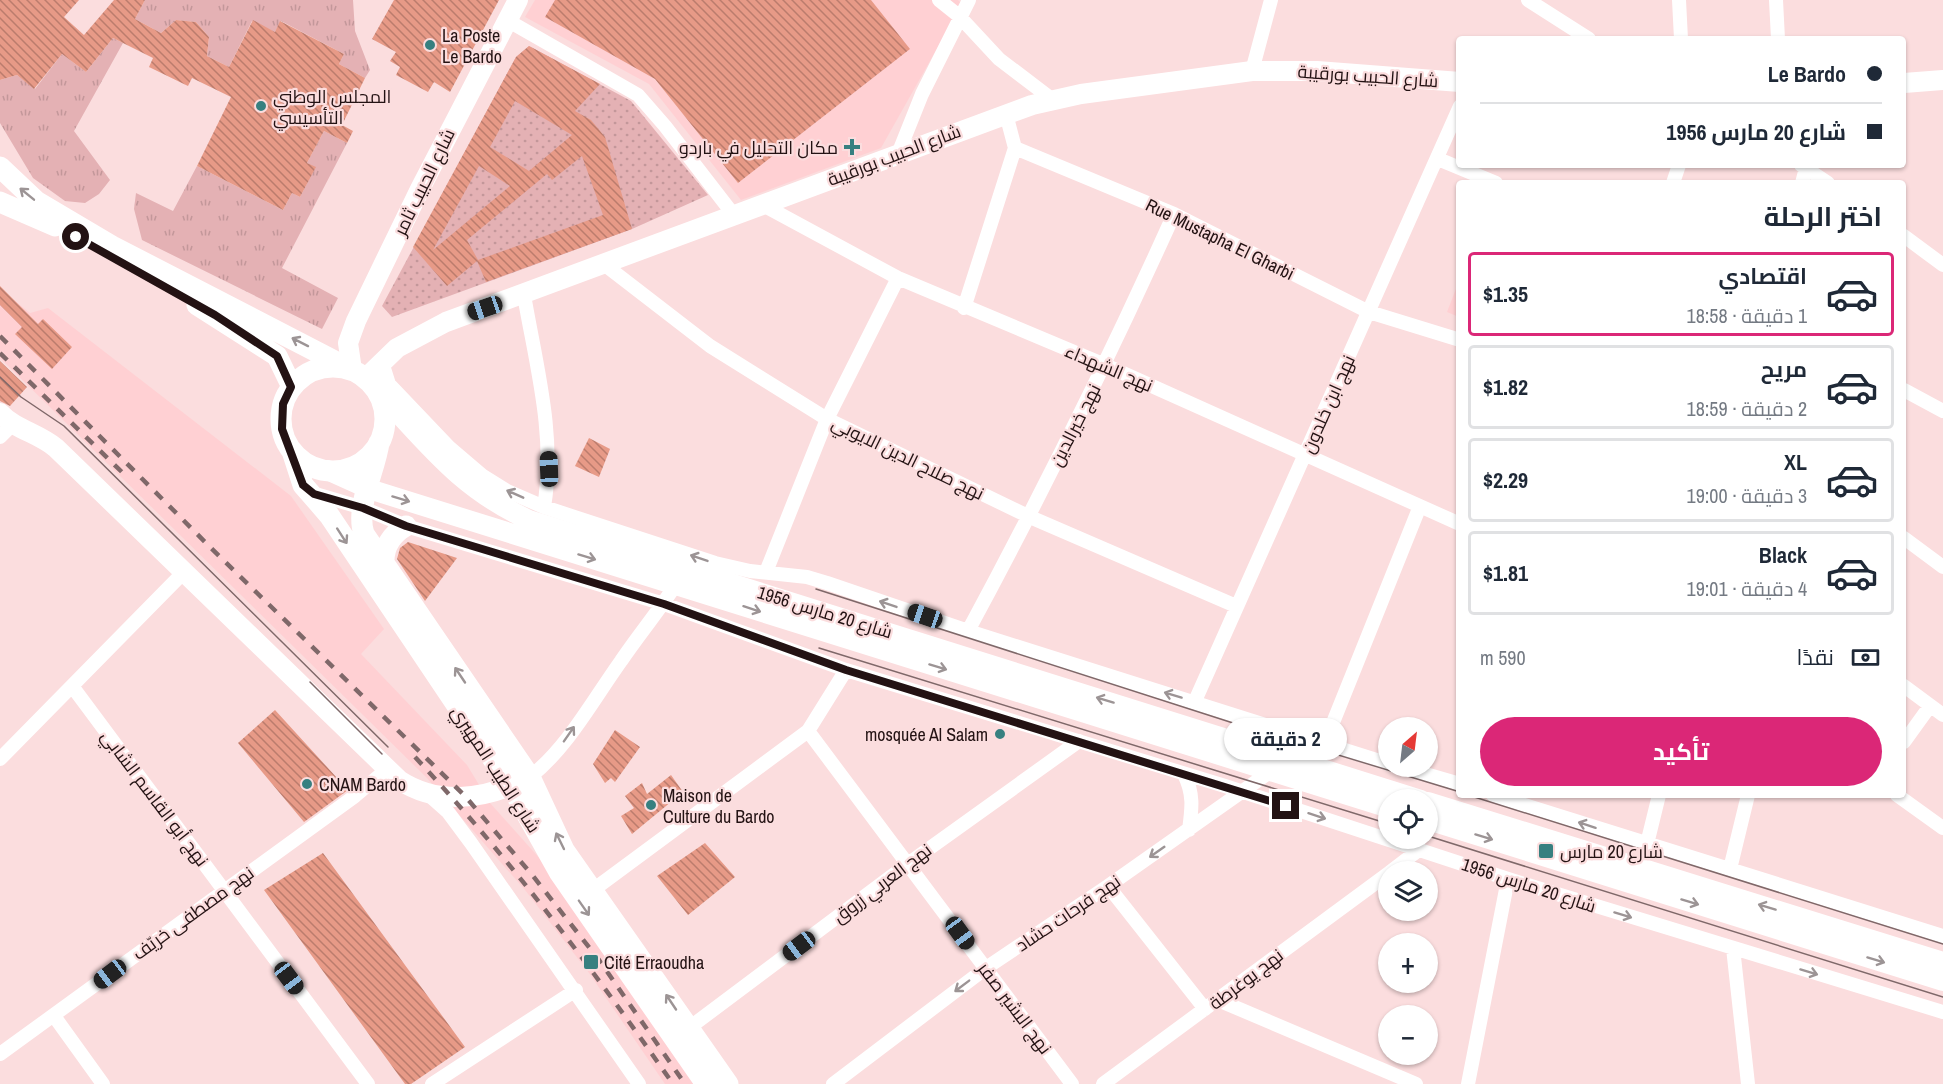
<!DOCTYPE html>
<html lang="ar">
<head>
<meta charset="utf-8">
<style>
	body { margin:0; font-family:"Archivo Narrow",Cairo,sans-serif; background:#f2f2f3; color:#1f2937; direction:rtl; height:100vh; display:flex; flex-direction:column; font-size:22px; white-space:nowrap }
	* { box-sizing:border-box; margin:0 }
	p { font-size:20px; color:#747a83 }
	.icon { flex:none; width:33px; height:33px; fill:none; stroke:currentColor; stroke-width:2; stroke-linecap:round; stroke-linejoin:round }
	.map { position:relative; flex:1; overflow:hidden; direction:ltr }
	.details { position:absolute; left:1456px; top:180px; width:450px; height:618px; display:flex; flex-direction:column; background:#fff; border-radius:6px; box-shadow:0 2px 4px #0004; direction:rtl }
	.details>* { flex:none }
	.banner { position:absolute; left:1456px; top:36px; width:450px; height:132px; border-radius:6px; box-shadow:0 2px 4px #0004; direction:rtl; display:grid; align-content:center; height:132px; padding:0 24px; background:#fff }
	.needle { width:39px; rotate:28deg }
	.controls { position:absolute; left:1378px; top:717px; display:grid; gap:12px }
	.controls a { display:grid; place-items:center; width:60px; height:60px; border-radius:50%; background:#fff; box-shadow:0 2px 4px #0004; font-size:30px }
	.end { position:absolute; width:27px; height:27px; margin:-14px; border:8px solid #231213; background:#fff; box-shadow:0 0 0 3px #fff }
	.from { border-radius:50% }
	.bubble { position:absolute; height:42px; border-radius:21px; background:#fff; box-shadow:0 2px 4px #0004; font-size:20px; font-weight:700; line-height:42px; text-align:center; direction:rtl }
	.car { position:absolute; width:18px; height:36px; margin:-18px -9px; border-radius:8px; box-shadow:0 0 4px 2px #0007; background:linear-gradient(#222 24%,#8ab4d8 0 40%,#222 0 76%,#8ab4d8 0 86%,#222 0) }
	.banner b { display:flex; align-items:center; gap:21px; height:57px; font-size:22px }
	.banner b+b { border-top:2px solid #e0e1e3 }
	.banner i { width:15px; height:15px; background:#1f2937 }
	ul { padding:0; list-style:none }
	li { display:flex; align-items:center; gap:18px; height:84px; margin:0 12px 9px; padding:0 12px; border:3px solid #e0e1e3; border-radius:6px }
	li div { flex:1 }
	li b { display:block; font-size:22px }
	li em { font-style:normal; font-weight:700 }
	li.current { border-color:#db2777 }
	li>.icon { width:54px; height:54px; stroke-width:1.5 }
	h2 { padding:0 24px; font-size:27px; line-height:72px }
	.pay { display:flex; align-items:center; gap:15px; height:66px; padding:0 24px; font-size:22px }
	.pay p { margin-inline-start:auto }
	.primary-button { display:flex; gap:12px; margin-top:auto; padding:12px 24px }
	.primary-button a { flex:1; height:69px; border-radius:36px; background:#db2777; color:#fff; font-size:24px; font-weight:700; line-height:69px; text-align:center }
	.map>svg:first-child { display:block }
</style>
</head>
<body>
<div class="map">
<svg width="1943" height="1084" viewBox="0 0 1943 1084">
	<defs>
		<pattern id="grass-tufts" width="24" height="20" patternUnits="userSpaceOnUse" patternTransform="scale(1.5)"><rect width="24" height="20" fill="#e4b1b4"/><path d="M3 7l-1-3M5 7V3M7 7l1-3M15 17l-1-3M17 17v-4M19 17l1-3" fill="none" stroke="#c3979a"/></pattern>
		<pattern id="garden-dots" width="8" height="8" patternUnits="userSpaceOnUse" patternTransform="scale(1.5)"><rect width="8" height="8" fill="#e4b1b4"/><path d="M2 2h.1M6 6h.1" fill="none" stroke="#c3979a" stroke-width="1.8" stroke-linecap="round"/></pattern>
		<pattern id="building-back-hatch" width="6" height="6" patternUnits="userSpaceOnUse" patternTransform="scale(1.5)"><rect width="6" height="6" fill="#e79a87"/><path d="M-1 5l2 2M0 0l6 6M5-1l2 2" fill="none" stroke="#bb7c6d"/></pattern>
	</defs>
	<rect width="100%" height="100%" fill="#fbddde"/>
	<!-- built -->
	<path fill="#ffd0d3" d="M535,0H958L962,4L881,148L741,200L649,84L525,17Z
		M1459,281L1460,317H1459L1447,312Z
		M0,289L30,313L48,308L291,496L384,629L361,654L467,765L490,803L550,870L702,1084H665L589,973L525,890L426,777L0,358Z"/>
	<!-- grass -->
	<path fill="url(#grass-tufts)" d="M145,0H353L355,31L370,70L365,78L339,64L344,54L281,21L275,32L252,21L229,67L207,56L209,37L196,22L176,20L161,33L135,19Z
		M113,38L123,43L74,131L110,180L99,194L85,203L65,201L33,178L0,123V80L17,75L35,89L62,54L86,72Z
		M324,131L347,143L282,268L338,298L322,329L142,240L134,209L136,193L173,211L197,166L283,210L292,193L300,197L315,168L307,163Z"/>
	<!-- garden -->
	<path fill="url(#garden-dots)" d="M529,46L631,101L708,195L632,229L392,317L382,306L516,57Z"/>
	<!-- building -->
	<path fill="url(#building-back-hatch)" fill-rule="evenodd" d="M0,0H79L64,17L84,35L114,0H145L135,19L161,33L176,20L196,22L209,37L207,56L229,67L253,20L275,32L280,21L344,54L339,64L365,78L342,125L353,131L347,143L324,131L307,163L316,167L300,197L292,193L283,210L197,166L231,97L192,78L188,86L149,67L153,58L113,38L86,72L62,54L34,89L17,75L0,80Z
		M394,0H499L450,92L434,82L428,92L396,75L400,67L390,61L396,52L372,39Z
		M555,0H871L910,49L738,183L655,79L545,17Z
		M529,46L600,84L575,111L591,120L605,137L632,229L486,282L477,261L447,286L413,247L516,57ZM515,101L572,135L529,171L490,147ZM582,156L603,215L478,260L467,240L547,174L552,180ZM479,166L510,186L433,250Z
		M0,286L38,324L43,319L72,347L52,369L15,334L22,327L0,305Z
		M0,361L27,387L10,406L0,401Z
		M589,438L610,449L599,477L575,466Z
		M408,542L457,558L425,601L397,559L400,548Z
		M275,710L348,790L304,822L238,743Z
		M615,730L640,747L615,782L611,778L605,783L593,764Z
		M671,775L683,792L632,834L621,816L634,808L625,796L642,783L647,794Z
		M705,843L735,877L688,915L657,876Z
		M323,853L465,1047L411,1084H405L264,890Z"/>
	<g fill="none" stroke-linecap="round" stroke-linejoin="round">
		<!-- street -->
		<path stroke="#fff" stroke-width="14" d="M939,0L959,16L999,59L1053,100
			M1528,0L1589,39
			M1679,0L1681,39
			M1776,0L1778,39
			M507,20L638,95L665,126L733,214
			M1252,71L1271,0
			M1006,114L1015,148L1174,214L1369,312L1460,340
			M898,154L922,94L969,0
			M1438,159L1496,183
			M1801,165L1828,183
			M1673,183L1679,165
			M1802,183L1806,168
			M763,205L898,278L1105,365L1460,524
			M1904,236L1943,265
			M605,265L710,346L827,419L1030,517L1236,606
			M524,295C536,365 556,436 544,507
			M964,308L1015,148
			M382,362L389,384L449,447L483,476L507,491L544,507L715,563L750,571L807,577L827,583L968,631L1389,764
			M1904,390L1943,411
			M0,437L12,425
			M312,493L363,508L406,526L664,604L846,670L1225,786L1508,879L1943,1012
			M1904,538L1943,567
			M766,572L827,419L898,278
			M968,631C1042,494 1110,356 1174,214
			M72,686L368,1084
			M1904,686L1943,715
			M1195,701L1460,106
			M808,731L1072,1084
			M1904,742L1930,706
			M1324,745L1420,506
			M0,759L183,573
			M1398,766L1460,784
			M1184,774C1194,794 1192,808 1189,830
			M530,777C568,747 593,700 621,661C640,633 662,607 680,578
			M1493,795L1943,936
			M1897,795L1943,828
			M430,796L448,812L471,843L639,1084
			M1647,844L1659,795
			M1730,869L1748,795
			M1390,872L1420,849
			M1108,886L1205,1009
			M593,890L808,731L846,670
			M1733,948L1748,1084
			M1218,1000L1416,1084
			M54,1016L103,1084
			M689,1028L909,863L1079,741
			M0,1054L355,796L386,770
			M432,1084L576,990
			M833,1084L986,968L1108,886L1274,769
			M1103,1084L1389,873
			M1468,1084L1508,879"/>
		<!-- secondary -->
		<path stroke="#fff" stroke-width="20" d="M1904,83L1943,80
			M352,370L348,343L356,321L420,189L518,0
			M366,378L397,348L446,322L1032,105L1081,94L1252,71H1317L1460,82
			M373,386C426,441 457,487 529,520L1421,800
			M0,413C16,430 38,433 56,448L399,780C437,805 483,800 523,780
			M327,470L369,489L1389,808
			M1428,802L1943,962
			M1428,820L1943,981"/>
		<!-- primary -->
		<path stroke="#fff" stroke-width="21" d="M0,167L36,201L112,246L352,370
			M0,202L55,226
			M197,305L277,356L292,387
			M281 419a52 52 0 1 1 104 0a52 52 0 1 1-104 0Z
			M379,443C375,471 355,507 364,534L530,777L564,850L728,1084
			M292,451L303,485L329,515L511,786L559,872L706,1084
			M384,564C383,547 392,534 406,526"/>
		<!-- tram -->
		<path stroke="#7f6869" stroke-width="1.5" d="M0,377L21,397L64,426L388,747
			M816,589L1233,723L1460,792
			M819,648L1389,824
			M310,682L382,754
			M1468,795L1943,944
			M1428,836L1943,997"/>
		<!-- rail -->
		<path stroke="#7f6869" stroke-width="4.5" stroke-dasharray="10 10" stroke-linecap="butt" d="M0,336L210,547L465,796L533,876L599,960L685,1084
			M0,353L127,477
			M415,757C512,861 592,968 673,1084"/>
	</g>
	<!-- one-way arrows -->
	<defs><path id="oneway-shaft" d="M-6 0H5M1.5-3L5.5 0L1.5 3" fill="none" stroke-width="1.6" stroke-linecap="round" stroke-linejoin="round" transform="scale(1.5)"/></defs>
	<g stroke="#9c9495">
		<use href="#oneway-shaft" transform="translate(27 194) rotate(-141)"/>
		<use href="#oneway-shaft" transform="translate(300 342) rotate(-153)"/>
		<use href="#oneway-shaft" transform="translate(515 494) rotate(-156)"/>
		<use href="#oneway-shaft" transform="translate(401 499) rotate(17)"/>
		<use href="#oneway-shaft" transform="translate(342 536) rotate(57)"/>
		<use href="#oneway-shaft" transform="translate(587 557) rotate(17)"/>
		<use href="#oneway-shaft" transform="translate(699 558) rotate(-161)"/>
		<use href="#oneway-shaft" transform="translate(888 604) rotate(-161)"/>
		<use href="#oneway-shaft" transform="translate(752 609) rotate(18)"/>
		<use href="#oneway-shaft" transform="translate(938 667) rotate(17)"/>
		<use href="#oneway-shaft" transform="translate(460 675) rotate(-124)"/>
		<use href="#oneway-shaft" transform="translate(1173 695) rotate(-163)"/>
		<use href="#oneway-shaft" transform="translate(1105 700) rotate(-163)"/>
		<use href="#oneway-shaft" transform="translate(569 734) rotate(-55)"/>
		<use href="#oneway-shaft" transform="translate(1317 816) rotate(18)"/>
		<use href="#oneway-shaft" transform="translate(1587 825) rotate(-162)"/>
		<use href="#oneway-shaft" transform="translate(1484 837) rotate(17)"/>
		<use href="#oneway-shaft" transform="translate(560 841) rotate(-116)"/>
		<use href="#oneway-shaft" transform="translate(1157 852) rotate(145)"/>
		<use href="#oneway-shaft" transform="translate(1690 902) rotate(17)"/>
		<use href="#oneway-shaft" transform="translate(1767 907) rotate(-163)"/>
		<use href="#oneway-shaft" transform="translate(584 908) rotate(55)"/>
		<use href="#oneway-shaft" transform="translate(1623 915) rotate(17)"/>
		<use href="#oneway-shaft" transform="translate(1876 960) rotate(17)"/>
		<use href="#oneway-shaft" transform="translate(1809 972) rotate(17)"/>
		<use href="#oneway-shaft" transform="translate(962 986) rotate(143)"/>
		<use href="#oneway-shaft" transform="translate(671 1002) rotate(-124)"/>
	</g>
	<g fill="none" stroke-linecap="round" stroke-linejoin="round">
		<!-- route -->
		<path stroke="#231213" stroke-width="8" d="M76,237L215,315L277,356L291,387L283,404L282,429L303,485L314,494L363,508L406,526L664,604L846,670L1286,806"/>
	</g>
	<!-- markers -->
	<g fill="#378080" stroke="#fbddde" stroke-width="2">
		<circle cx="430" cy="45" r="6"/>
		<circle cx="261" cy="106" r="6"/>
		<path d="M849 138h6v6h6v6h-6v6h-6v-6h-6v-6h6z"/>
		<circle cx="1000" cy="734" r="6"/>
		<circle cx="307" cy="784" r="6"/>
		<circle cx="651" cy="805" r="6"/>
		<rect x="1538" y="843" width="16" height="16" rx="3"/>
		<rect x="583" y="954" width="16" height="16" rx="3"/>
	</g>
	<g text-anchor="middle" dominant-baseline="central" stroke-width="4.5" stroke-linejoin="round" paint-order="stroke">
		<!-- poi labels -->
		<g font-size="18" fill="#231213" stroke="#fbddde" text-anchor="start">
			<text x="442" y="35">La Poste<tspan x="442" dy="21">Le Bardo</tspan></text>
			<text x="273" y="96">المجلس الوطني<tspan x="273" dy="21">التأسيسي</tspan></text>
			<text x="838" y="147" text-anchor="end">مكان التحليل في باردو</text>
			<text x="988" y="734" text-anchor="end">mosquée Al Salam</text>
			<text x="319" y="784">CNAM Bardo</text>
			<text x="663" y="795">Maison de<tspan x="663" dy="21">Culture du Bardo</tspan></text>
			<text x="1560" y="851">شارع 20 مارس</text>
			<text x="604" y="962">Cité Erraoudha</text>
		</g>
		<!-- street labels -->
		<g font-size="18" fill="#231213" stroke="#fbddde">
			<text transform="translate(1368 76) rotate(4)">شارع الحبيب بورقيبة</text>
			<text transform="translate(894 155) rotate(-21)">شارع الحبيب بورقيبة</text>
			<text transform="translate(424 182) rotate(-64)">شارع الحبيب ثامر</text>
			<text transform="translate(1220 239) rotate(26)">Rue Mustapha El Gharbi</text>
			<text transform="translate(1109 368) rotate(23)">نهج الشهداء</text>
			<text transform="translate(1328 404) rotate(-66)">نهج ابن خلدون</text>
			<text transform="translate(1075 425) rotate(-63)">نهج خيرالدين</text>
			<text transform="translate(908 458) rotate(26)">نهج صلاح الدين الايوبي</text>
			<text transform="translate(825 612) rotate(17)">شارع 20 مارس 1956</text>
			<text transform="translate(496 769) rotate(57)">شارع الطيب المهيري</text>
			<text transform="translate(155 798) rotate(53)">نهج أبو القاسم الشابي</text>
			<text transform="translate(882 883) rotate(-37)">نهج العربي زروق</text>
			<text transform="translate(1529 885) rotate(18)">شارع 20 مارس 1956</text>
			<text transform="translate(193 913) rotate(-36)">نهج مصطفى خريّف</text>
			<text transform="translate(1068 913) rotate(-34)">نهج فرحات حشاد</text>
			<text transform="translate(1246 979) rotate(-37)">نهج يوغرطة</text>
			<text transform="translate(1015 1008) rotate(53)">نهج البشير صفر</text>
		</g>
	</g>
</svg>
<div class="controls">
<a><svg class="needle" viewBox="-14 -14 28 28"><path d="M0-13l5 13h-10z" fill="#e53935"/><path d="M0 13l5-13h-10z" fill="#747a83"/></svg></a>
<a><svg class="icon" aria-label="locate" viewBox="0 0 24 24"><circle cx="12" cy="12" r="6"/><path d="M12 2v4M12 18v4M2 12h4M18 12h4"/></svg></a>
<a><svg class="icon" aria-label="layers" viewBox="0 0 24 24"><path d="M12 4l9 5-9 5-9-5zM3 14l9 5 9-5"/></svg></a>
<a>+</a>
<a>−</a>
</div>
<i class="end from" style="left:76px;top:237px"></i>
<i class="end" style="left:1286px;top:806px"></i>
<div class="bubble" style="left:1224px;top:718px;width:123px">2 دقيقة</div>
<i class="car" style="left:485px;top:308px;rotate:251deg"></i>
<i class="car" style="left:549px;top:469px;rotate:358deg"></i>
<i class="car" style="left:925px;top:616px;rotate:289deg"></i>
<i class="car" style="left:960px;top:933px;rotate:144deg"></i>
<i class="car" style="left:799px;top:946px;rotate:233deg"></i>
<i class="car" style="left:110px;top:974px;rotate:233deg"></i>
<i class="car" style="left:289px;top:978px;rotate:143deg"></i>
<div class="banner">
<b><i class="from"></i>Le Bardo</b>
<b><i></i>شارع 20 مارس 1956</b>
</div>
<section class="details">
<h2>اختر الرحلة</h2>
<ul>
<li class="current"><svg class="icon" aria-label="car" viewBox="0 0 24 24"><path d="M5 17H2v-5l4-1 3-4h7l3 4 3 1v5h-3M9 17h6M6 11h13"/><circle cx="7" cy="17" r="2"/><circle cx="17" cy="17" r="2"/></svg><div><b>اقتصادي</b><p>1 دقيقة · 18:58</p></div><em>$1.35</em></li>
<li><svg class="icon" aria-label="car" viewBox="0 0 24 24"><path d="M5 17H2v-5l4-1 3-4h7l3 4 3 1v5h-3M9 17h6M6 11h13"/><circle cx="7" cy="17" r="2"/><circle cx="17" cy="17" r="2"/></svg><div><b>مريح</b><p>2 دقيقة · 18:59</p></div><em>$1.82</em></li>
<li><svg class="icon" aria-label="car" viewBox="0 0 24 24"><path d="M5 17H2v-5l4-1 3-4h7l3 4 3 1v5h-3M9 17h6M6 11h13"/><circle cx="7" cy="17" r="2"/><circle cx="17" cy="17" r="2"/></svg><div><b>XL</b><p>3 دقيقة · 19:00</p></div><em>$2.29</em></li>
<li><svg class="icon" aria-label="car" viewBox="0 0 24 24"><path d="M5 17H2v-5l4-1 3-4h7l3 4 3 1v5h-3M9 17h6M6 11h13"/><circle cx="7" cy="17" r="2"/><circle cx="17" cy="17" r="2"/></svg><div><b>Black</b><p>4 دقيقة · 19:01</p></div><em>$1.81</em></li>
</ul>
<div class="pay"><svg class="icon" aria-label="cash" viewBox="0 0 24 24"><path d="M3 7h18v10H3z"/><circle cx="12" cy="12" r="2"/></svg>نقدًا<p>590 m</p></div>
<div class="primary-button"><a>تأكيد</a></div>
</section>
</div>
</body>
</html>
